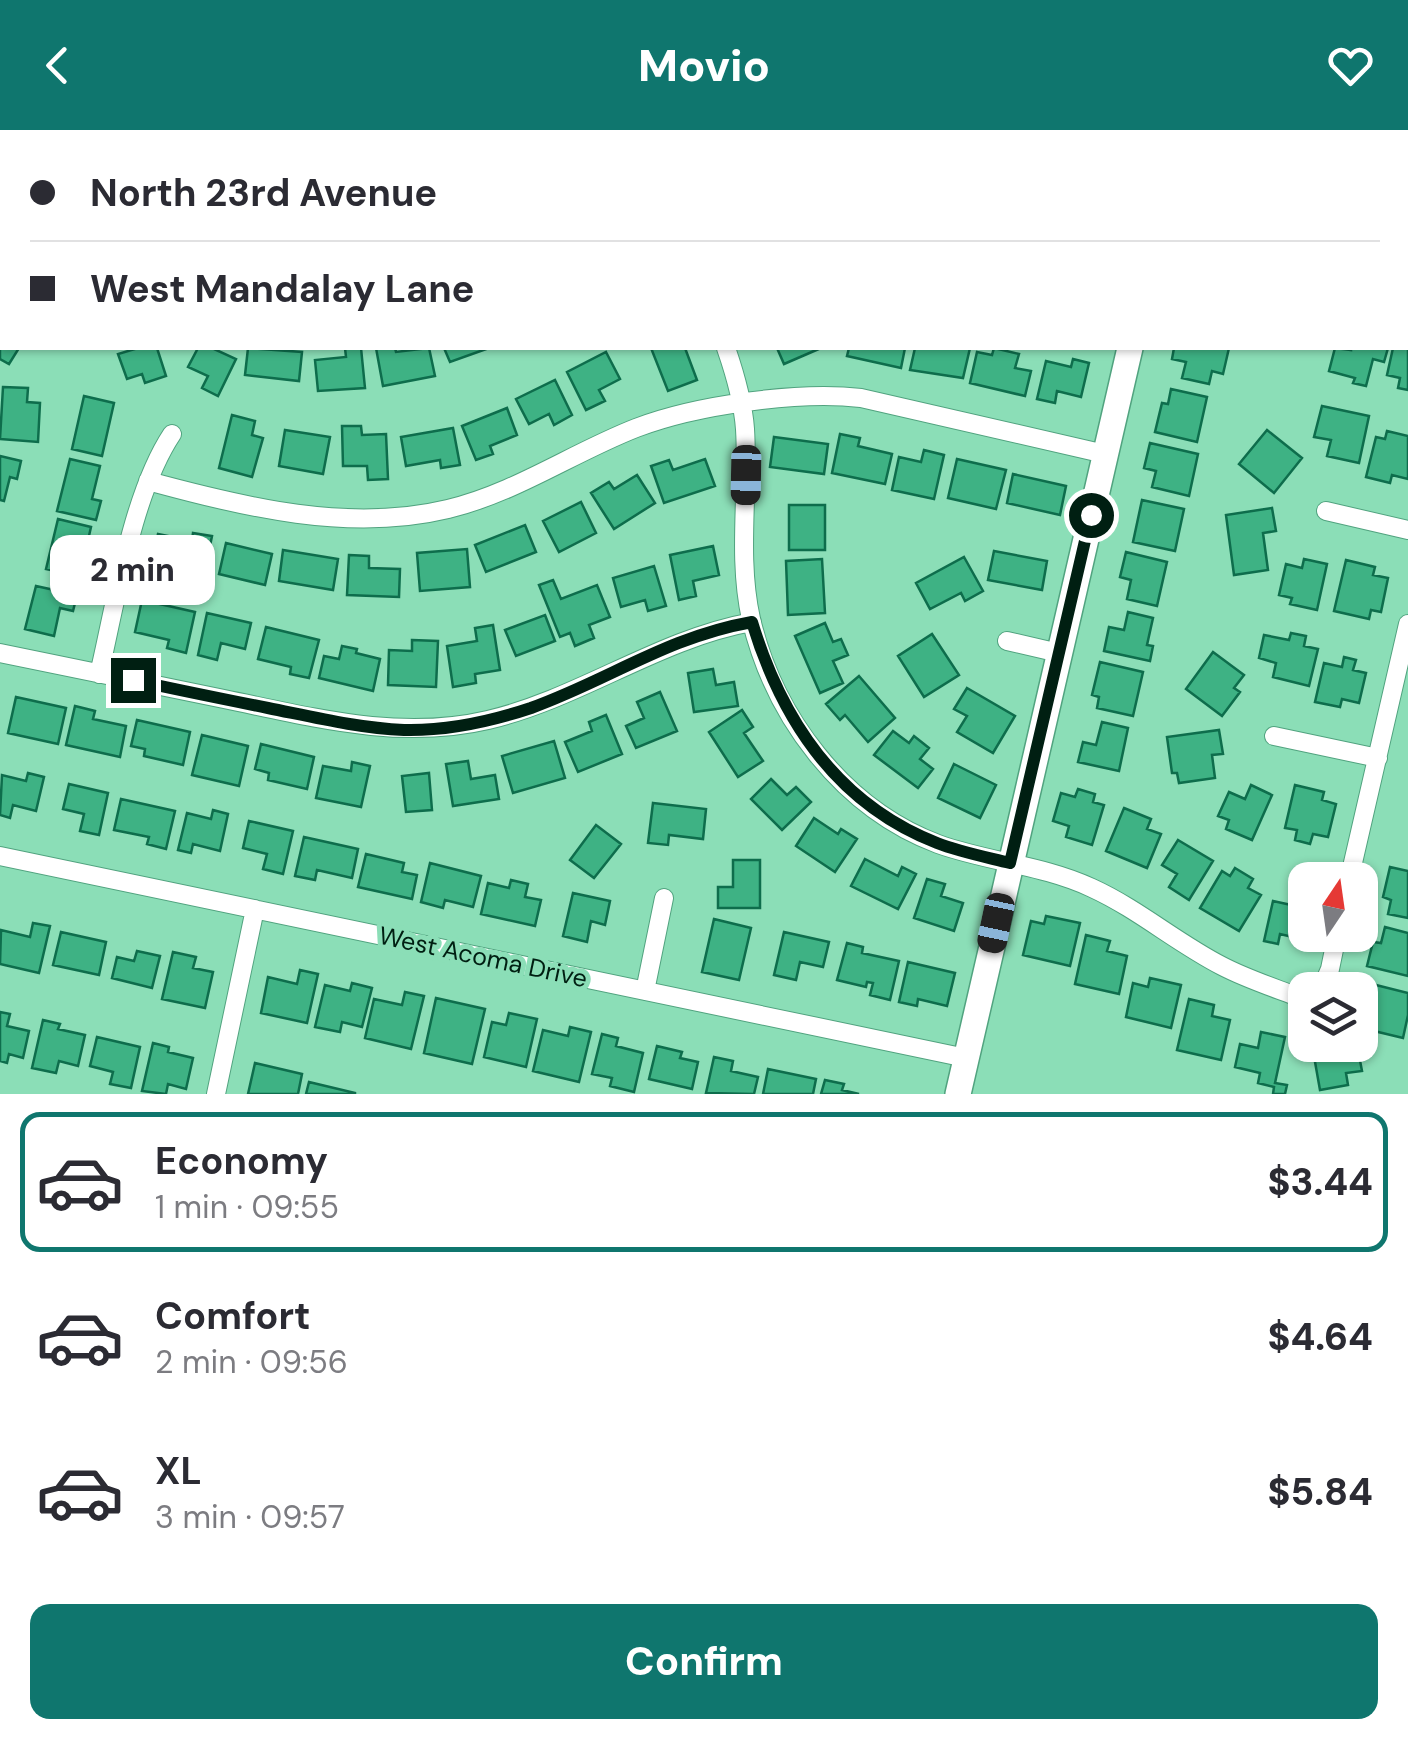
<!DOCTYPE html>
<html lang="en">
<head>
<meta charset="utf-8">
<style>
	body { margin:0; font-family:"DM Sans",sans-serif; background:#f7f7f7; color:#2b2b33; height:100vh; display:flex; flex-direction:column; font-size:38px; white-space:nowrap }
	* { box-sizing:border-box; margin:0 }
	p { font-size:32px; color:#7c7c81 }
	.icon { flex:none; width:55px; height:55px; fill:none; stroke:currentColor; stroke-width:2; stroke-linecap:round; stroke-linejoin:round }
	.map { position:relative; height:964px; overflow:hidden }
	.drawer { display:flex; flex-direction:column; background:#fff; flex:1 }
	.drawer>* { flex:none }
	.guide { position:absolute; left:0px; top:0px; width:1410px; height:220px; box-shadow:0 2px 8px #0004; display:grid; align-content:center; height:220px; padding:0 30px; background:#fff }
	.needle { width:65px; rotate:13deg }
	.controls { position:absolute; left:1288px; top:732px; display:grid; gap:20px }
	.controls a { display:grid; place-items:center; width:90px; height:90px; border-radius:20px; background:#fff; box-shadow:0 2px 8px #0004; font-size:50px }
	.end { position:absolute; width:45px; height:45px; margin:-22px; border:12px solid #001f12; background:#fff; box-shadow:0 0 0 5px #fff }
	.from { border-radius:50% }
	.bubble { position:absolute; height:70px; border-radius:20px; background:#fff; box-shadow:0 2px 8px #0004; font-size:32px; font-weight:800; line-height:70px; text-align:center }
	.car { position:absolute; width:30px; height:60px; margin:-30px -15px; border-radius:12px; box-shadow:0 0 8px 2px #0007; background:linear-gradient(#222 24%,#8ab4d8 0 40%,#222 0 76%,#8ab4d8 0 86%,#222 0) }
	.guide b { display:flex; align-items:center; gap:35px; height:95px; font-size:38px }
	.guide b+b { border-top:2px solid #e1e1e2 }
	.guide i { width:25px; height:25px; background:#2b2b33 }
	ul { padding:18px 0 0; list-style:none }
	li { display:flex; align-items:center; gap:30px; height:140px; margin:0 20px 15px; padding:0 10px; border:5px solid transparent; border-radius:20px }
	li div { flex:1 }
	li b { display:block; font-size:38px }
	li em { font-style:normal; font-weight:800 }
	li.current { border-color:#0f766e }
	li>.icon { width:90px; height:90px; stroke-width:1.5 }
	.primary-button { display:flex; gap:20px; margin-top:auto; padding:20px 30px }
	.primary-button a { flex:1; height:115px; border-radius:20px; background:#0f766e; color:#fff; font-size:40px; font-weight:800; line-height:115px; text-align:center }
	header { display:flex; justify-content:space-between; align-items:center; height:130px; padding:0 30px; background:#0f766e; color:#fff; font-size:45px; font-weight:800 }
	.map>svg:first-child { display:block }
</style>
</head>
<body>
<header><svg class="icon" aria-label="back" viewBox="0 0 24 24"><path d="M15 5l-7 7 7 7"/></svg>Movio<svg class="icon" aria-label="heart" viewBox="0 0 24 24"><path d="M12 20l-8-8c-3-5 5-10 8-4 3-6 11-1 8 4z"/></svg></header>
<div class="map">
<svg width="1408" height="964" viewBox="0 0 1408 964">
	<rect width="100%" height="100%" fill="#8bdeb7"/>
	<!-- building -->
	<path fill="#3eb284" stroke="#0e6d4c" stroke-width="2.5" d="M0,197L2,218H19L9,234L0,229Z
		M1408,206V260L1398,258L1400,248L1387,245L1393,218H1408Z
		M138,218H157L166,246L145,253L142,244L127,249L118,224Z
		M198,218H212L236,229L218,266L202,258L208,246L188,237Z
		M248,218L302,222L299,251L245,245Z
		M345,218H361L365,258L318,261L315,230L346,227Z
		M376,218H395L396,222L429,218L435,246L383,256Z
		M444,218H489L450,232Z
		M651,218H685L697,250L668,261Z
		M777,218H821L784,234Z
		M849,218H905L901,238L847,226Z
		M915,218H970L963,248L910,240Z
		M994,218L1019,224L1015,238L1031,241L1025,266L970,253L977,222L992,225Z
		M1174,218H1229L1223,244L1212,241L1209,254L1182,248L1186,232L1172,229Z
		M1335,218L1351,220V218H1388L1384,232L1373,229L1366,256L1353,253L1355,248L1329,241Z
		M606,222L620,249L599,260L605,271L586,280L567,242Z
		M1073,229L1089,233L1081,267L1057,261L1055,273L1037,269L1046,231L1071,237Z
		M555,250L572,285L554,295L549,284L529,294L516,269Z
		M3,257L28,258L27,272L40,273L38,312L0,309Z
		M1171,259L1207,267L1197,312L1155,302L1162,273L1168,274Z
		M84,266L114,273L102,326L72,319Z
		M1322,276L1369,286L1359,333L1327,326L1331,310L1314,307Z
		M507,278L517,305L490,316L493,324L476,330L462,296Z
		M232,285L255,291L252,305L263,308L252,347L219,338Z
		M342,296H361L362,305L386,304L388,349L368,350L367,336H343Z
		M453,298L460,335L441,338L440,330L406,336L401,307Z
		M285,300L330,307L323,344L279,336Z
		M1267,300L1302,328L1274,363L1239,334Z
		M1387,301L1408,306V349L1392,345L1390,353L1366,347L1376,307L1385,309Z
		M840,304L860,308L858,316L892,324L885,354L832,343Z
		M774,307L828,314L824,344L770,337Z
		M1150,313L1198,324L1189,366L1152,357L1156,341L1144,338Z
		M924,320L944,325L934,369L892,360L899,327L921,332Z
		M0,326L21,331L17,349L10,347L4,371L0,370Z
		M70,329L100,336L92,369L101,371L96,390L57,381Z
		M705,329L715,356L664,373L651,336L669,330L673,340Z
		M957,329L1006,340L996,379L948,368Z
		M1013,344L1066,356L1060,385L1007,373Z
		M637,345L655,373L614,399L591,363L609,352L614,359Z
		M1142,370L1184,379L1175,421L1133,412Z
		M581,372L596,403L559,422L543,391Z
		M789,375H825V420H789Z
		M1272,378L1276,401L1263,403L1268,440L1234,445L1226,385Z
		M58,389L91,397L80,446L46,439Z
		M525,395L536,422L486,442L475,415Z
		M193,403L212,406L204,445L152,434L158,404L192,411Z
		M226,413L272,424L265,455L219,444Z
		M713,416L719,445L693,451L696,466L679,470L670,425Z
		M467,419L470,457L420,461L417,423Z
		M283,420L338,429L333,460L279,451Z
		M994,421L1047,431L1042,460L988,450Z
		M1126,422L1167,432L1157,476L1127,469L1131,450L1120,447Z
		M349,425L369,426V438L400,439L399,467L347,465Z
		M964,427L983,461L965,471L961,463L930,479L916,453Z
		M822,429L825,483L788,485L786,431Z
		M1304,429L1327,434L1317,480L1290,474L1292,468L1279,465L1286,434L1302,438Z
		M1346,430L1375,437L1373,445L1388,448L1381,482L1371,480L1369,489L1334,481Z
		M654,436L666,476L648,481L645,470L621,477L613,448Z
		M553,450L561,469L597,455L610,487L589,495L594,508L575,516L570,503L560,507L539,455Z
		M36,456L77,465L73,481L60,478L54,506L25,499Z
		M142,470L195,482L186,523L167,518L169,510L135,502Z
		M1128,482L1153,488L1147,515L1153,516L1150,531L1104,521L1109,497L1124,500Z
		M207,483L251,493L245,519L221,513L217,530L198,525Z
		M545,485L555,511L516,526L505,500Z
		M825,493L833,512L841,509L848,525L833,531L843,553L820,563L795,506Z
		M493,495L500,540L475,544L476,553L453,557L447,516L477,511L475,498Z
		M266,497L319,510L309,548L290,544L291,537L258,529Z
		M1291,503L1306,506L1304,516L1318,519L1309,556L1273,547L1276,533L1259,528L1264,505L1289,510Z
		M932,504L959,545L924,567L898,526Z
		M412,510L438,511L436,557L388,555L389,520L412,521Z
		M342,516L357,519L356,523L380,529L373,561L319,548L324,526L339,529Z
		M1213,522L1244,545L1234,558L1240,562L1222,586L1186,559Z
		M1344,527L1356,530L1353,540L1366,543L1359,573L1342,569L1340,577L1315,572L1324,533L1342,537Z
		M1100,532L1143,542L1133,586L1097,578L1099,567L1092,565Z
		M713,539L716,555L734,552L738,576L694,582L688,543Z
		M859,546L895,588L868,612L845,585L840,590L826,574Z
		M967,558L1015,586L993,623L957,602L967,586L954,579Z
		M660,562L677,601L636,618L626,596L644,588L637,572Z
		M16,567L66,578L58,614L8,603Z
		M75,576L95,581L93,589L126,596L120,627L66,615Z
		M742,580L753,597L744,603L763,631L738,647L709,602Z
		M606,585L622,624L578,642L565,612L592,601L589,592Z
		M137,590L190,602L183,635L144,626L145,619L131,616Z
		M1102,592L1128,598L1119,641L1078,632L1083,612L1096,615Z
		M1219,600L1223,624L1212,625L1215,648L1179,653L1177,643H1172L1167,607Z
		M893,601L909,613L914,606L929,618L920,629L933,639L918,658L874,625Z
		M202,605L248,616L239,656L192,645Z
		M554,611L565,648L513,663L502,626Z
		M261,614L314,627L307,659L268,650L269,643L255,639Z
		M468,631L471,649L495,645L499,669L453,676L446,634Z
		M352,632L370,636L361,677L316,668L323,636L351,641Z
		M954,634L996,655L980,688L938,668Z
		M28,643L44,647L36,681L13,675L10,688L0,685L2,645L26,651Z
		M429,643L432,680L406,682L402,646Z
		M771,649L787,665L796,657L811,672L782,700L751,669Z
		M69,654L108,663L99,705L80,701L84,684L63,679Z
		M1251,655L1272,665L1252,710L1226,699L1229,690L1218,686L1229,662L1245,669Z
		M1295,655L1324,662L1322,670L1336,674L1328,707L1313,704L1310,714L1295,710L1297,700L1285,698Z
		M1078,659L1095,664L1093,672L1104,675L1092,715L1066,707L1069,696L1053,691L1061,663L1075,667Z
		M121,669L175,681L166,719L147,714L149,707L114,700Z
		M653,673L706,679L703,709L669,705L668,715L648,713Z
		M1124,678L1151,689L1147,699L1161,704L1147,738L1106,721Z
		M213,680L228,684L220,721L193,714L191,723L178,720L187,683L211,689Z
		M814,688L838,704L841,699L857,709L835,742L796,716Z
		M249,691L293,701L283,744L263,739L267,724L243,718Z
		M596,695L621,714L594,748L570,730Z
		M304,707L358,719L352,748L317,740L315,750L295,746Z
		M1178,710L1213,731L1189,770L1169,757L1177,744L1162,735Z
		M366,724L404,733L402,742L417,745L412,769L358,757Z
		M865,729L898,746L902,737L916,744L898,779L851,756Z
		M733,730H760V778H718V757H733Z
		M430,733L481,746L473,777L445,770L443,778L421,772Z
		M1390,737L1408,741V788L1388,784L1391,770L1383,767Z
		M1235,738L1253,749L1248,758L1261,765L1239,801L1200,778L1222,741L1230,746Z
		M927,749L945,754L941,766L963,773L954,801L914,788Z
		M511,750L528,754L525,767L541,770L535,796L481,784L488,753L509,758Z
		M573,763L610,771L605,795L591,791L587,812L563,806Z
		M1273,771L1305,778V810L1280,804L1278,814L1264,811Z
		M1046,786L1080,793L1070,836L1023,825L1031,791L1044,794Z
		M714,789L751,798L739,850L702,842Z
		M33,793L50,796L39,843L0,834L1,800L30,807Z
		M1385,797L1408,803V846L1367,836L1373,812L1381,813Z
		M61,802L106,812L99,845L53,835Z
		M784,802L829,812L823,837L800,832L796,850L774,845Z
		M1086,805L1110,811L1107,821L1127,826L1119,864L1075,854Z
		M847,813L863,817L862,823L899,831L890,870L870,865L873,853L867,852L866,857L837,850Z
		M137,821L160,826L152,858L112,848L117,827L134,831Z
		M173,822L196,827L193,838L213,842L205,878L162,869Z
		M908,832L955,843L947,876L918,869L917,876L899,872Z
		M300,840L318,844L307,893L261,883L268,847L297,854Z
		M1150,848L1181,855L1171,898L1126,887L1133,853L1148,857Z
		M352,853L372,858L362,897L342,892L340,902L315,897L325,855L350,861Z
		M1372,854L1408,863V885L1403,908L1370,900L1374,886L1365,884Z
		M405,862L424,866L411,919L365,908L374,869L402,875Z
		M436,868L485,879L472,934L424,923Z
		M1189,869L1214,875L1212,886L1230,890L1221,930L1177,920Z
		M0,882L10,884L7,896L29,901L23,928L9,924L7,933L0,931Z
		M509,883L537,889L526,937L484,927L492,892L506,895Z
		M43,890L60,894L58,899L85,905L78,936L59,931L56,943L32,938Z
		M570,897L591,902L579,952L533,941L543,900L568,906Z
		M1261,902L1285,907L1275,953L1287,955L1285,964H1273L1274,957L1258,953L1260,943L1235,937L1240,914L1258,918Z
		M602,904L618,908L616,916L643,923L634,962L610,956L612,948L592,944Z
		M97,907L140,917L131,958L110,954L113,942L90,936Z
		M153,913L169,917L168,922L193,928L186,959L168,954L166,964L142,961Z
		M1312,915H1357L1362,941L1346,943L1348,955L1320,960Z
		M657,916L682,922L680,928L698,932L692,959L649,949Z
		M714,927L733,931L731,941L758,947L754,964L706,963Z
		M255,933L302,944L298,964H248Z
		M768,939L816,949L813,964H763Z
		M825,950L844,954L842,960L859,964H821Z
		M309,952L355,963V964H306Z"/>
	<g fill="none" stroke-linecap="round" stroke-linejoin="round">
		<defs>
			<path id="street" d="M862,0L866,2
				M612,2L614,0
				M0,157L2,158
				M726,218C735,244 743,271 745,299C749,362 737,426 751,489C774,586 842,678 938,714C988,732 1043,735 1092,758C1138,779 1177,813 1222,836C1245,848 1269,856 1293,865H1305
				M148,351C244,377 349,403 448,379C515,363 572,323 636,298C696,275 798,261 861,268L1105,324
				M1326,381L1408,400
				M1007,511L1059,523
				M0,523C75,539 150,554 224,569C312,587 399,611 488,590C581,568 658,509 752,492
				M99,544C116,472 132,364 172,304
				M1274,606L1378,628
				M0,726L966,928
				M1349,750L1408,494
				M1321,860L1330,839L1337,805
				M645,861L664,768
				M216,964L255,779"/>
			<path id="secondary" d="M219,0V2
				M1179,2L1180,0
				M958,964L1130,218"/>
		</defs>
		<!-- street casing -->
		<use href="#street" stroke="#51a37f" stroke-width="20"/>
		<!-- secondary casing -->
		<use href="#secondary" stroke="#51a37f" stroke-width="28"/>
		<!-- street -->
		<use href="#street" stroke="#fff" stroke-width="18"/>
		<!-- secondary -->
		<use href="#secondary" stroke="#fff" stroke-width="25"/>
	</g>
	<g fill="none" stroke-linecap="round" stroke-linejoin="round">
		<!-- route -->
		<path stroke="#001f12" stroke-width="12" d="M133,550C178,560 223,569 268,578C313,587 358,598 404,600C446,601 492,591 531,578C609,550 667,507 752,492C782,591 837,674 937,713C960,722 986,727 1010,733L1091,385"/>
	</g>
	<g text-anchor="middle" dominant-baseline="central" stroke-width="10" stroke-linejoin="round" paint-order="stroke">
		<!-- street labels -->
		<g font-size="25" fill="#001f12" stroke="#8bdeb7">
			<text transform="translate(483 827) rotate(12)">West Acoma Drive</text>
		</g>
	</g>
</svg>
<div class="controls">
<a><svg class="needle" viewBox="-14 -14 28 28"><path d="M0-13l5 13h-10z" fill="#e53935"/><path d="M0 13l5-13h-10z" fill="#7c7c81"/></svg></a>
<a><svg class="icon" aria-label="layers" viewBox="0 0 24 24"><path d="M12 4l9 5-9 5-9-5zM3 14l9 5 9-5"/></svg></a>
</div>
<i class="end from" style="left:1091px;top:385px"></i>
<i class="end" style="left:133px;top:550px"></i>
<div class="bubble" style="left:50px;top:405px;width:165px">2 min</div>
<i class="car" style="left:746px;top:345px;rotate:181deg"></i>
<i class="car" style="left:996px;top:793px;rotate:192deg"></i>
<div class="guide">
<b><i class="from"></i>North 23rd Avenue</b>
<b><i></i>West Mandalay Lane</b>
</div>
</div>
<section class="drawer">
<ul>
<li class="current"><svg class="icon" aria-label="car" viewBox="0 0 24 24"><path d="M5 17H2v-5l4-1 3-4h7l3 4 3 1v5h-3M9 17h6M6 11h13"/><circle cx="7" cy="17" r="2"/><circle cx="17" cy="17" r="2"/></svg><div><b>Economy</b><p>1 min · 09:55</p></div><em>$3.44</em></li>
<li><svg class="icon" aria-label="car" viewBox="0 0 24 24"><path d="M5 17H2v-5l4-1 3-4h7l3 4 3 1v5h-3M9 17h6M6 11h13"/><circle cx="7" cy="17" r="2"/><circle cx="17" cy="17" r="2"/></svg><div><b>Comfort</b><p>2 min · 09:56</p></div><em>$4.64</em></li>
<li><svg class="icon" aria-label="car" viewBox="0 0 24 24"><path d="M5 17H2v-5l4-1 3-4h7l3 4 3 1v5h-3M9 17h6M6 11h13"/><circle cx="7" cy="17" r="2"/><circle cx="17" cy="17" r="2"/></svg><div><b>XL</b><p>3 min · 09:57</p></div><em>$5.84</em></li>
</ul>
<div class="primary-button"><a>Confirm</a></div>
</section>
</body>
</html>
